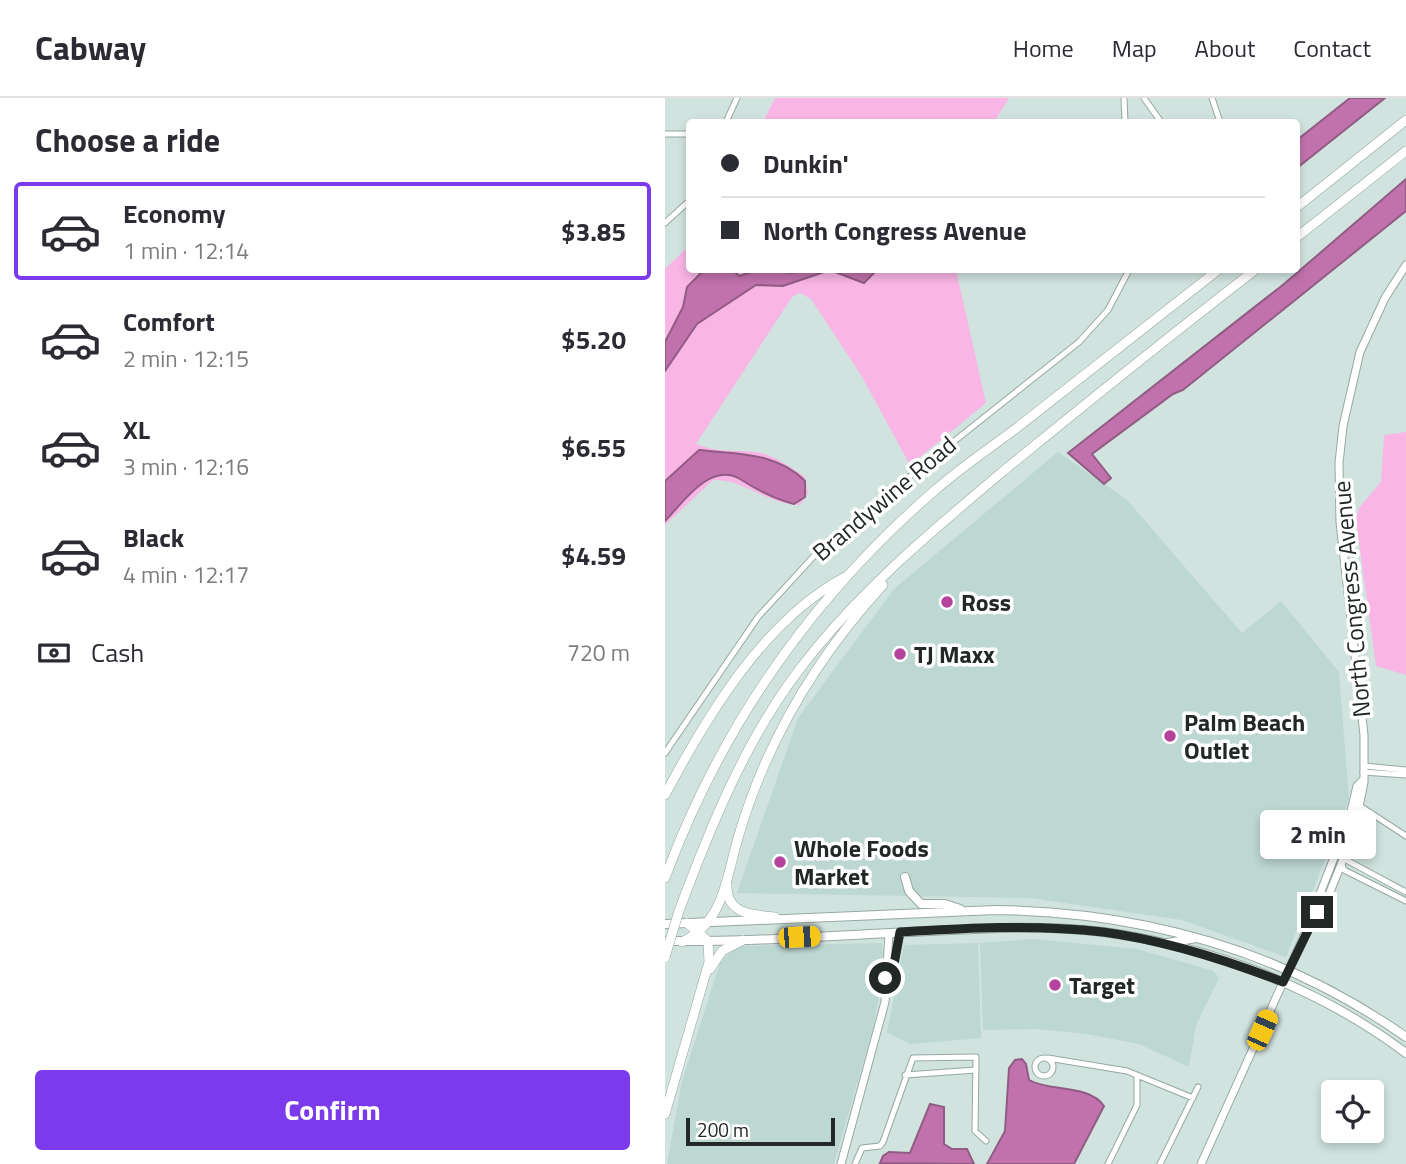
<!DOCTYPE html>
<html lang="en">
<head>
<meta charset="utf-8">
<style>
	body { margin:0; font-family:"Titillium Web",sans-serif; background:#f2f2f3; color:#2b2b33; height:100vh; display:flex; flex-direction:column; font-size:26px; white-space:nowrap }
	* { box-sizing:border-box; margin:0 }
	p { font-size:23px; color:#7c7c81 }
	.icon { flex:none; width:38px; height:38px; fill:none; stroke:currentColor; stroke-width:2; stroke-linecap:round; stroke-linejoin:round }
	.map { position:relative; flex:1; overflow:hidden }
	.drawer { display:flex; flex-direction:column; background:#fff; width:665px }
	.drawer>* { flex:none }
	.hud { position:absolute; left:21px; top:21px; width:614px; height:154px; border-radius:7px; box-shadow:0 4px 10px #0003; display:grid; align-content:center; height:154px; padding:0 35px; background:#fff }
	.tools { position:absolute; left:656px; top:982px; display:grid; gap:14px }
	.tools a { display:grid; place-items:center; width:63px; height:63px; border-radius:7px; background:#fff; box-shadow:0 4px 10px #0003; font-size:35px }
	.scale { position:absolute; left:21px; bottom:18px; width:149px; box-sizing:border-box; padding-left:7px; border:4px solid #212826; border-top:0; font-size:19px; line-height:24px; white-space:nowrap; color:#212826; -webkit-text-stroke:5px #fff; paint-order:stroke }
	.end { position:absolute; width:32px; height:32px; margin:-16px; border:9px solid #212826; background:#fff; box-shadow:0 0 0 4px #fff }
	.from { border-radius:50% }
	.bubble { position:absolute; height:49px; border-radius:7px; background:#fff; box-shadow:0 4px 10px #0003; font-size:23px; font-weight:700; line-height:49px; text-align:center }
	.car { position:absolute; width:21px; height:42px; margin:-21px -10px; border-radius:9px; box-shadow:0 0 5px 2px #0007; background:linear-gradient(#f5c518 24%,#345 0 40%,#f5c518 0 76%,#345 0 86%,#f5c518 0) }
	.hud b { display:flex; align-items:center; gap:24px; height:66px; font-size:26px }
	.hud b+b { border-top:2px solid #e1e1e2 }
	.hud i { width:18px; height:18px; background:#2b2b33 }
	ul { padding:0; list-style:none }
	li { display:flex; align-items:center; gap:21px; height:98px; margin:0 14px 10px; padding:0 21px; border:4px solid transparent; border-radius:7px }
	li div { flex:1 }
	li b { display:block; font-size:26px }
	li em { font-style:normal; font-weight:700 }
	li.active { border-color:#7c3aed }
	li>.icon { width:63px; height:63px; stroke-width:1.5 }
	h2 { padding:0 35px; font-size:32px; line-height:84px }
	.pay { display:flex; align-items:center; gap:18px; height:77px; padding:0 35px; font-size:26px }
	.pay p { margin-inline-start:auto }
	.cta { display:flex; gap:14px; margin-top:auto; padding:14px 35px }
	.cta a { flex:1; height:80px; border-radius:7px; background:#7c3aed; color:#fff; font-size:28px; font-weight:700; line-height:80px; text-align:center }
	header { display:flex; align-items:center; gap:42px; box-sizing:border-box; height:98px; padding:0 35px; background:#fff; border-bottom:2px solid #e1e1e2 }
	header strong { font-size:33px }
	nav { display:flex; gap:38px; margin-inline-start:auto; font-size:24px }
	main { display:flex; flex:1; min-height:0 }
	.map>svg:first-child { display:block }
</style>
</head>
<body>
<header>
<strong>Cabway</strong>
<nav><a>Home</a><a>Map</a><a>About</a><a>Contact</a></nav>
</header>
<main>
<section class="drawer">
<h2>Choose a ride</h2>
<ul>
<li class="active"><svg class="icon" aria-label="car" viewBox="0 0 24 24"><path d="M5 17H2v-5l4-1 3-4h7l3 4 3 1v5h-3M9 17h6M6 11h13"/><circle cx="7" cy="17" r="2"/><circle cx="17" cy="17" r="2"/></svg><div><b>Economy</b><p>1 min · 12:14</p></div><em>$3.85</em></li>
<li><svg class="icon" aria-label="car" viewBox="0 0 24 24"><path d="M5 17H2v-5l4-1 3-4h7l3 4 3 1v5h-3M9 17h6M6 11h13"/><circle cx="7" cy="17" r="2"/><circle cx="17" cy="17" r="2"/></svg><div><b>Comfort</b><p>2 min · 12:15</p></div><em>$5.20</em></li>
<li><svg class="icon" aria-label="car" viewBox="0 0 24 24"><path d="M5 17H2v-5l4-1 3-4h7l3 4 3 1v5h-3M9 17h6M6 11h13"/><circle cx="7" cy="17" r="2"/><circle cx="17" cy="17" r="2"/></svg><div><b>XL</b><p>3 min · 12:16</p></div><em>$6.55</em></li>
<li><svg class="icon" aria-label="car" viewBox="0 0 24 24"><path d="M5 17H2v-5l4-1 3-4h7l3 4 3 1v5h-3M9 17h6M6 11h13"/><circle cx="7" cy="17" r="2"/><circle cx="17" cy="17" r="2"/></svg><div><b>Black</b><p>4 min · 12:17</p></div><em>$4.59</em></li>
</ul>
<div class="pay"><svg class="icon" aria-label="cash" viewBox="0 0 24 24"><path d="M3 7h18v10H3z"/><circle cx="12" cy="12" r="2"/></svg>Cash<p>720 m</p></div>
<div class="cta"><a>Confirm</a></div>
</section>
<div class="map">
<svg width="741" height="1066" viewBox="0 0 741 1066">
	<rect width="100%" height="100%" fill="#d1e3df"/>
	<!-- built -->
	<path fill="#bdd7d2" d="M393,354L462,402L577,535L616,503L674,574L684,702L621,859L517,822L365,800L72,795L133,620L229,491Z
		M368,841L472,851L549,873L554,880L531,927L524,969L474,946L422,936L371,931L318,932L315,845Z
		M217,845L219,873L208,930L169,1066H2L17,983L55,865L66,853L78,848Z
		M313,845L316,940L246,946L222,935L239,847Z"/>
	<!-- green -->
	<path fill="#f8b5e5" d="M110,0H344L329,24H98Z
		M24,148V172H291L321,305L245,367L196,277L146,201L135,195L127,199L31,346C59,357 72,350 96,355C112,359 127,370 140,379L143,395L135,407C100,406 78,380 48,382L0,427V171Z
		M741,334V577L711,568L691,422L694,410L716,384L719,337Z"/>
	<!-- water -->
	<path fill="#c172ac" stroke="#915c84" stroke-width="2" d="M685,0H720L632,70V42Z
		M741,81V113L518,292L508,296L427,356L446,380L439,386L403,355L619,186Z
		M39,172H68L74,178L93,172L127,175L132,172L211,173L199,185L170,174H159L118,188L91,187L32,226L0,273V244L18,209L22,189Z
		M34,352C71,356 112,354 140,383V399L129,406C109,401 92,392 75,381C45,363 17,406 0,423V383Z
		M357,961L361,966L364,982C385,994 424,986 439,1008L409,1066H322L340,1033L344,970L350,962Z
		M265,1006L279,1009V1046L287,1051H302L309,1066L215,1065L218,1058L224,1054L245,1055Z"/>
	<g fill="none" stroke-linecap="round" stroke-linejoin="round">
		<defs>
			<path id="street" d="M459,0L460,24
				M479,0L496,24
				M547,0L555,24
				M61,24L72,0
				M0,36H24
				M0,125L24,103
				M0,655L93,519L161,445L414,244L443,212L464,172
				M699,668L741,672
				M698,674L741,677
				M695,708L741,738
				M680,756L683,763L741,794
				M676,765L679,772L741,803
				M383,960L462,973L528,1000
				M370 969a9 9 0 1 1 18 0a9 9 0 1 1-18 0Z
				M240,977L311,972
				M190,1066L197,1050L215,1048L218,1044L248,960L311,959L310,1033L321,1043
				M443,1066L472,1007V977
				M495,1066L533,989"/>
			<path id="secondary" d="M651,814L653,801L684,721L692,688L698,682
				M222,885L226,882L235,834
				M176,1066L220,904L224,835
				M536,1066L647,820L661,804L689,734L699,684V637L675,424L674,365L678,328L695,254L720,200L741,167"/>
			<path id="primary" d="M240,779L244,793L256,806H280L295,811
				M0,826L330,812C478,814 619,853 741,939
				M0,843C88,844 177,837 265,833C322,830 382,827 439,834C547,849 654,890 741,955
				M503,845L531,840"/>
			<path id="highway" d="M632,109L741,22
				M632,139L741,53
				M0,697C42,618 99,522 180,479
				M0,780C56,629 147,499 269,393C295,370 325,350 353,329C420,276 487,224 553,172
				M62,787C61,816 87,817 110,819
				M14,813C45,730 80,643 134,572C193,494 268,432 342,370C424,303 506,237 590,172
				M17,844C59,824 61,781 73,740C101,644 151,560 218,487
				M45,871L57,853L78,842
				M0,1016L44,864L43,843L22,825"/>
		</defs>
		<!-- street casing -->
		<use href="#street" stroke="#96a8a3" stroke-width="7"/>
		<!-- secondary casing -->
		<use href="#secondary" stroke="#96a8a3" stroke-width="9"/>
		<!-- primary casing -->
		<use href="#primary" stroke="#96a8a3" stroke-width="10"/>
		<!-- highway casing -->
		<use href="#highway" stroke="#96a8a3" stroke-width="10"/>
		<!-- street -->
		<use href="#street" stroke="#fff" stroke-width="5"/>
		<!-- secondary -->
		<use href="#secondary" stroke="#fff" stroke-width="7"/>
		<!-- primary -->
		<use href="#primary" stroke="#fff" stroke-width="8"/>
		<!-- highway -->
		<use href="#highway" stroke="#fff" stroke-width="9"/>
		<defs>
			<path id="highway-bridge" d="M0,859L14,813"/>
		</defs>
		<!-- highway-bridge casing -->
		<use href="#highway-bridge" stroke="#96a8a3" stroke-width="10" stroke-linecap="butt"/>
		<!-- highway-bridge -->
		<use href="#highway-bridge" stroke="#fff" stroke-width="9"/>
	</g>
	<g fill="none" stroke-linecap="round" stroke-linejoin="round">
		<!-- route -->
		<path stroke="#212826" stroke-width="9" d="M220,880L222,885L226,882L235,834C302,830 371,826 438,834C499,842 561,862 618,884L652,814"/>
	</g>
	<!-- markers -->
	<g fill="#b5429c" stroke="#fff" stroke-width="2.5">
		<circle cx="282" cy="504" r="7"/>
		<circle cx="235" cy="556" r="7"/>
		<circle cx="505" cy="638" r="7"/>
		<circle cx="115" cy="764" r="7"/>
		<circle cx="390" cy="887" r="7"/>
	</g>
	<g text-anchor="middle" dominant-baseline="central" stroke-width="7" stroke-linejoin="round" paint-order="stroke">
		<!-- street labels -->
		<g font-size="24" fill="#212826" stroke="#fff">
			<text transform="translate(219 400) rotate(-40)">Brandywine Road</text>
			<text transform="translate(686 501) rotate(-95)">North Congress Avenue</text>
		</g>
		<!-- poi labels -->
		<g font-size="24" font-weight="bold" fill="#212826" stroke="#fff" text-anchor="start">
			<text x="296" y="504">Ross</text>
			<text x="249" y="556">TJ Maxx</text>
			<text x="519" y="624">Palm Beach<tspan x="519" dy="28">Outlet</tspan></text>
			<text x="129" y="750">Whole Foods<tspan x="129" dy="28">Market</tspan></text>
			<text x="404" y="887">Target</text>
		</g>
	</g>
</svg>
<div class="tools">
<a><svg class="icon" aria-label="locate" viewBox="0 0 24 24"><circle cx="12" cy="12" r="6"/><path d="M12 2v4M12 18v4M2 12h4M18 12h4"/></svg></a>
</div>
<div class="scale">200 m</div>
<i class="end from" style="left:220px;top:880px"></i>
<i class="end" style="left:652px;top:814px"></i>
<div class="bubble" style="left:595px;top:712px;width:116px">2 min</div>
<i class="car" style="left:134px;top:839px;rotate:87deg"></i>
<i class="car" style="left:597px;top:932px;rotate:24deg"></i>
<div class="hud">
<b><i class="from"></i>Dunkin'</b>
<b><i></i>North Congress Avenue</b>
</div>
</div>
</main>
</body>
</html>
